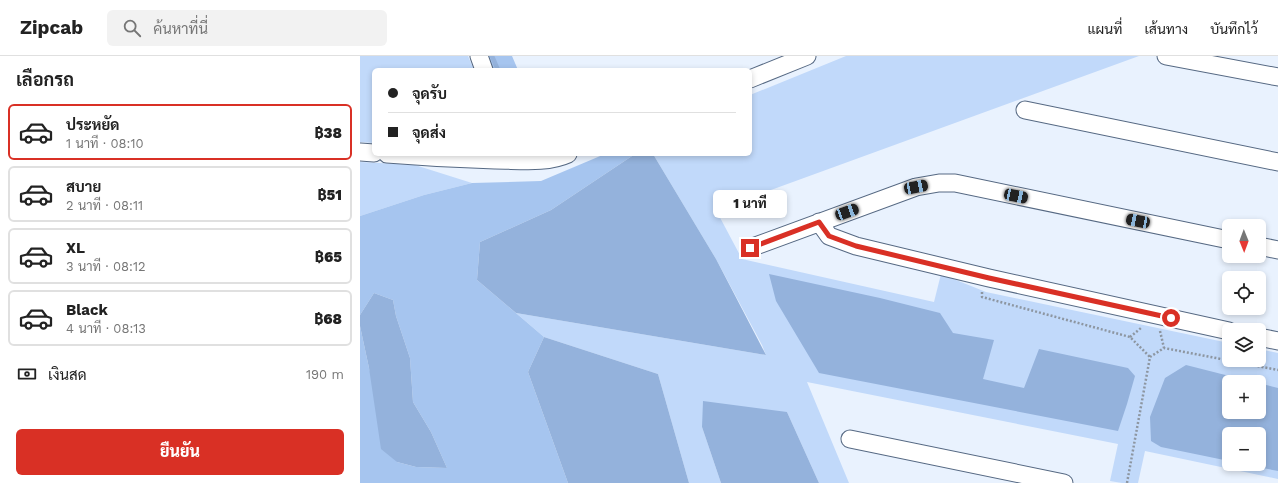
<!DOCTYPE html>
<html lang="th">
<head>
<meta charset="utf-8">
<style>
	body { margin:0; font-family:"Work Sans",Sarabun,sans-serif; background:#f2f2f2; color:#222; height:100vh; display:flex; flex-direction:column; font-size:15px; white-space:nowrap }
	* { box-sizing:border-box; margin:0 }
	p { font-size:13px; color:#767676 }
	.icon { flex:none; width:22px; height:22px; fill:none; stroke:currentColor; stroke-width:2; stroke-linecap:round; stroke-linejoin:round }
	.map { position:relative; flex:1; overflow:hidden }
	.drawer { display:flex; flex-direction:column; background:#fff; width:360px }
	.drawer>* { flex:none }
	.top-card { position:absolute; left:12px; top:12px; width:380px; height:88px; border-radius:6px; box-shadow:0 2px 6px #0003; display:grid; align-content:center; height:88px; padding:0 16px; background:#fff }
	.needle { width:26px; rotate:179deg }
	.buttons { position:absolute; left:862px; top:163px; display:grid; gap:8px }
	.buttons a { display:grid; place-items:center; width:44px; height:44px; border-radius:6px; background:#fff; box-shadow:0 2px 6px #0003; font-size:20px }
	.end { position:absolute; width:18px; height:18px; margin:-9px; border:5px solid #d93025; background:#fff; box-shadow:0 0 0 2px #fff }
	.from { border-radius:50% }
	.bubble { position:absolute; height:28px; border-radius:6px; background:#fff; box-shadow:0 2px 6px #0003; font-size:13px; font-weight:800; line-height:28px; text-align:center }
	.car { position:absolute; width:12px; height:24px; margin:-12px -6px; border-radius:5px; box-shadow:0 0 3px 1px #0007; background:linear-gradient(#222 24%,#8ab4d8 0 40%,#222 0 76%,#8ab4d8 0 86%,#222 0) }
	.top-card b { display:flex; align-items:center; gap:14px; height:38px; font-size:15px }
	.top-card b+b { border-top:1px solid #e0e0e0 }
	.top-card i { width:10px; height:10px; background:#222 }
	ul { padding:0; list-style:none }
	li { display:flex; align-items:center; gap:12px; height:56px; margin:0 8px 6px; padding:0 8px; border:2px solid #e0e0e0; border-radius:6px }
	li div { flex:1 }
	li b { display:block; font-size:15px }
	li em { font-style:normal; font-weight:800 }
	li.active { border-color:#d93025 }
	li>.icon { width:36px; height:36px; stroke-width:1.5 }
	h2 { padding:0 16px; font-size:18px; line-height:48px }
	.pay { display:flex; align-items:center; gap:10px; height:44px; padding:0 16px; font-size:15px }
	.pay p { margin-inline-start:auto }
	.cta { display:flex; gap:8px; margin-top:auto; padding:8px 16px }
	.cta a { flex:1; height:46px; border-radius:6px; background:#d93025; color:#fff; font-size:16px; font-weight:800; line-height:46px; text-align:center }
	header { display:flex; align-items:center; gap:24px; box-sizing:border-box; height:56px; padding:0 20px; background:#fff; border-bottom:1px solid #e0e0e0 }
	header strong { font-size:19px }
	nav { display:flex; gap:22px; margin-inline-start:auto; font-size:14px }
	.search { width:280px; height:36px; background:#f2f2f2; display:flex; align-items:center; gap:10px; box-sizing:border-box; padding:0 14px; border-radius:6px; color:#767676; font-size:15px }
	main { display:flex; flex:1; min-height:0 }
	.map>svg:first-child { display:block }
</style>
</head>
<body>
<header>
<strong>Zipcab</strong>
<div class="search"><svg class="icon" aria-label="search" viewBox="0 0 24 24"><circle cx="10" cy="10" r="6"/><path d="M15 15l6 6"/></svg>ค้นหาที่นี่</div>
<nav><a>แผนที่</a><a>เส้นทาง</a><a>บันทึกไว้</a></nav>
</header>
<main>
<section class="drawer">
<h2>เลือกรถ</h2>
<ul>
<li class="active"><svg class="icon" aria-label="car" viewBox="0 0 24 24"><path d="M5 17H2v-5l4-1 3-4h7l3 4 3 1v5h-3M9 17h6M6 11h13"/><circle cx="7" cy="17" r="2"/><circle cx="17" cy="17" r="2"/></svg><div><b>ประหยัด</b><p>1 นาที · 08:10</p></div><em>฿38</em></li>
<li><svg class="icon" aria-label="car" viewBox="0 0 24 24"><path d="M5 17H2v-5l4-1 3-4h7l3 4 3 1v5h-3M9 17h6M6 11h13"/><circle cx="7" cy="17" r="2"/><circle cx="17" cy="17" r="2"/></svg><div><b>สบาย</b><p>2 นาที · 08:11</p></div><em>฿51</em></li>
<li><svg class="icon" aria-label="car" viewBox="0 0 24 24"><path d="M5 17H2v-5l4-1 3-4h7l3 4 3 1v5h-3M9 17h6M6 11h13"/><circle cx="7" cy="17" r="2"/><circle cx="17" cy="17" r="2"/></svg><div><b>XL</b><p>3 นาที · 08:12</p></div><em>฿65</em></li>
<li><svg class="icon" aria-label="car" viewBox="0 0 24 24"><path d="M5 17H2v-5l4-1 3-4h7l3 4 3 1v5h-3M9 17h6M6 11h13"/><circle cx="7" cy="17" r="2"/><circle cx="17" cy="17" r="2"/></svg><div><b>Black</b><p>4 นาที · 08:13</p></div><em>฿68</em></li>
</ul>
<div class="pay"><svg class="icon" aria-label="cash" viewBox="0 0 24 24"><path d="M3 7h18v10H3z"/><circle cx="12" cy="12" r="2"/></svg>เงินสด<p>190 m</p></div>
<div class="cta"><a>ยืนยัน</a></div>
</section>
<div class="map">
<svg width="918" height="427" viewBox="0 0 918 427">
	<rect width="100%" height="100%" fill="#e9f2fe"/>
	<!-- green -->
	<path fill="#c1d9fa" fill-rule="evenodd" d="M0,0H108L114,14H14V87L0,86Z
		M486,0H779L356,154L382,203L574,246L581,218L626,236L869,287V304H899V293L918,297V423L785,395L778,427H762L750,425L758,388L447,326L489,427H459L427,356L342,371L361,427H329L298,318L184,281L156,257L406,299L402,289L356,203L293,98H390V39ZM869,326H899V356H869ZM869,378H899V408H869Z
		M0,106L55,109L112,127L64,139L0,160Z"/>
	<!-- forest -->
	<path fill="#a6c5ef" d="M124,0H152L158,14H129Z
		M245,98H275L191,154L120,186L117,224L184,281L168,316L208,427H0V270L9,312L37,406L56,411L87,412L71,376L53,346L50,302L36,260L33,244L14,237L0,259V160L64,139L112,127L181,125Z"/>
	<!-- water -->
	<path fill="#94b2dc" d="M275,98H293L356,203L406,299L156,257L117,224L120,186L191,154Z
		M409,218L520,242L580,257L593,277L634,284L623,323L664,332L679,293L768,312L775,320L767,348L758,375L459,317L416,245Z
		M14,237L33,244L36,260L50,302L53,346L71,376L87,412L56,411L37,406L21,393L9,312L0,270V259Z
		M184,281L298,318L329,427H208L168,316Z
		M826,309L893,326H869V356H899V327L918,332V415L882,408H899V378H869V405L801,391L791,385L790,361L805,322Z
		M343,345L427,356L459,427H361L342,371Z"/>
	<g fill="none" stroke-linecap="round" stroke-linejoin="round">
		<!-- stream -->
		<path stroke="#94b2dc" stroke-width="4.5" d="M132,0L138,14"/>
		<defs>
			<path id="street" d="M119,0L124,14
				M806,0L918,21
				M390,23L447,0
				M665,54L918,106
				M0,96L14,97
				M27,98C63,101 99,103 135,104C159,104 186,108 208,98
				M459,166L469,180L496,190L629,222L869,275
				M899,190L918,194
				M390,192L556,131L579,127H595L869,184
				M899,281L918,285
				M490,383L704,427"/>
		</defs>
		<!-- street casing -->
		<use href="#street" stroke="#566983" stroke-width="19"/>
		<!-- path -->
		<path stroke="#8d96a1" stroke-width="2.5" stroke-dasharray="2 2" stroke-linecap="butt" d="M622,236V241L770,281L790,301
			M800,275L804,292
			M770,281L781,272
			M767,427L790,301L804,292L918,314"/>
		<!-- street -->
		<use href="#street" stroke="#fff" stroke-width="17"/>
	</g>
	<g fill="none" stroke-linecap="round" stroke-linejoin="round">
		<!-- route -->
		<path stroke="#d93025" stroke-width="5" d="M390,192L459,166L469,180L496,190L629,222L811,262"/>
	</g>
</svg>
<div class="buttons">
<a><svg class="needle" viewBox="-14 -14 28 28"><path d="M0-13l5 13h-10z" fill="#e53935"/><path d="M0 13l5-13h-10z" fill="#767676"/></svg></a>
<a><svg class="icon" aria-label="locate" viewBox="0 0 24 24"><circle cx="12" cy="12" r="6"/><path d="M12 2v4M12 18v4M2 12h4M18 12h4"/></svg></a>
<a><svg class="icon" aria-label="layers" viewBox="0 0 24 24"><path d="M12 4l9 5-9 5-9-5zM3 14l9 5 9-5"/></svg></a>
<a>+</a>
<a>−</a>
</div>
<i class="end from" style="left:811px;top:262px"></i>
<i class="end" style="left:390px;top:192px"></i>
<div class="bubble" style="left:353px;top:134px;width:74px">1 นาที</div>
<i class="car" style="left:556px;top:131px;rotate:79deg"></i>
<i class="car" style="left:656px;top:140px;rotate:102deg"></i>
<i class="car" style="left:487px;top:156px;rotate:70deg"></i>
<i class="car" style="left:778px;top:165px;rotate:281deg"></i>
<div class="top-card">
<b><i class="from"></i>จุดรับ</b>
<b><i></i>จุดส่ง</b>
</div>
</div>
</main>
</body>
</html>
